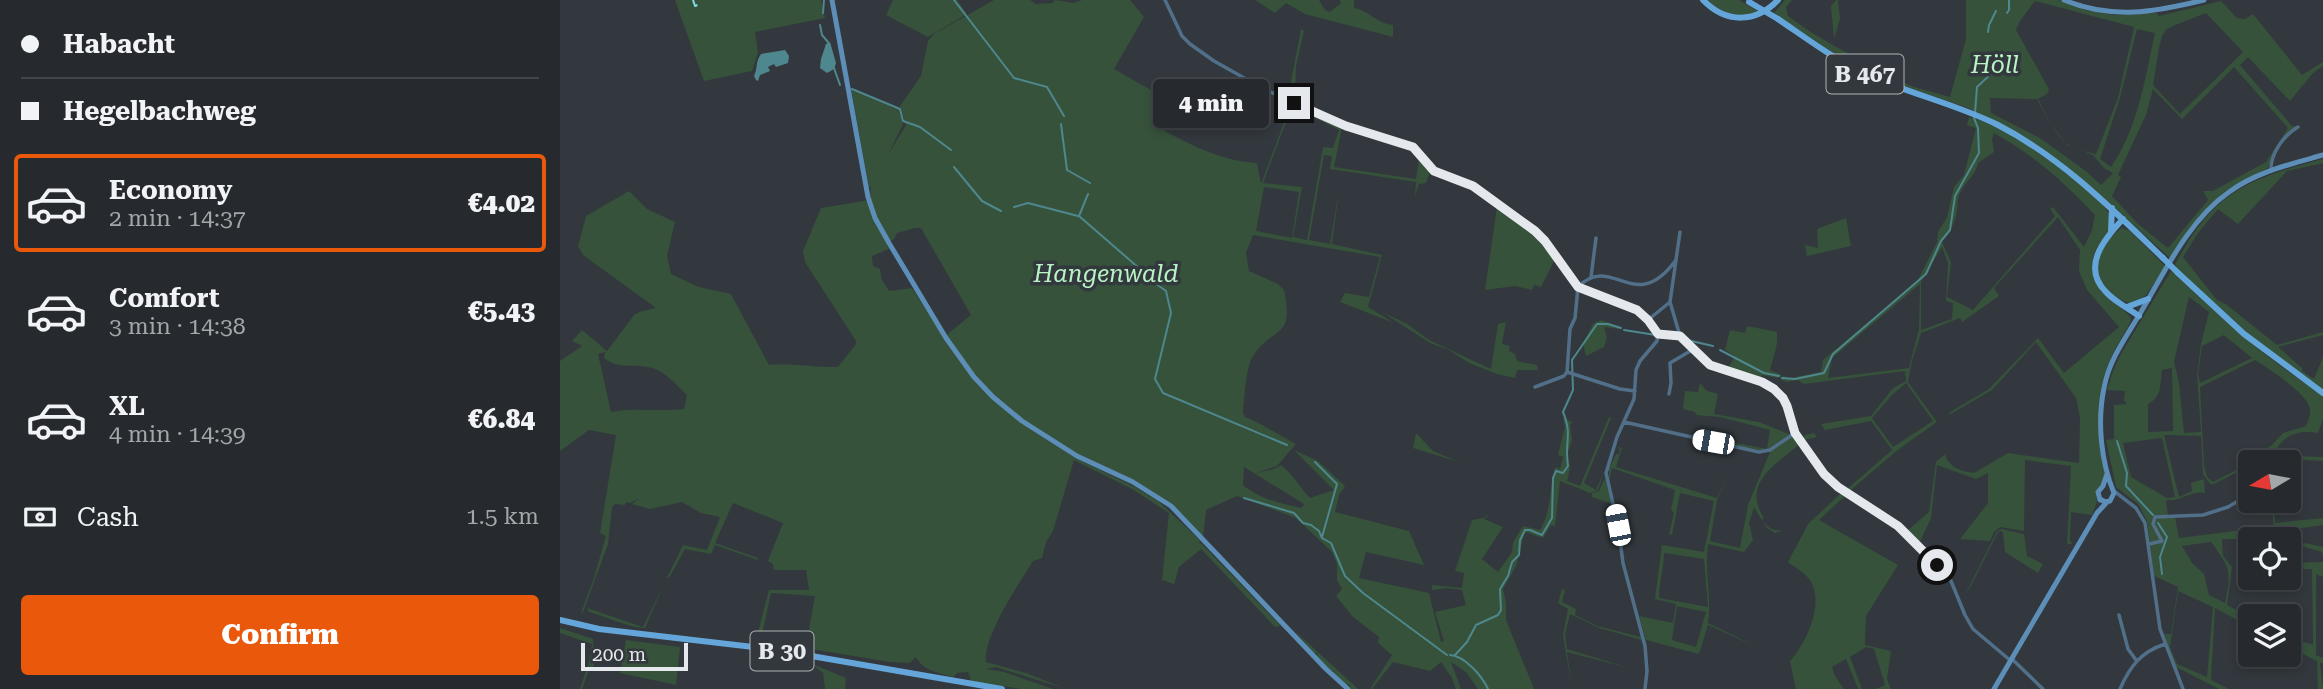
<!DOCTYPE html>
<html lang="en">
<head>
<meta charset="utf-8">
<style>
	body { margin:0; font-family:"Roboto Serif",serif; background:#2e3236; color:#f1f3f6; height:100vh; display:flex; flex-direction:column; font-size:26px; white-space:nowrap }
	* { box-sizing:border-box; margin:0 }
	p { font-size:23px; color:#a4a7aa }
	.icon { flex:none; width:38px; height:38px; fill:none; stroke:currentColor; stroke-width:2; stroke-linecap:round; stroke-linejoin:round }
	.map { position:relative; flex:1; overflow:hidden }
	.panel { display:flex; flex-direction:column; background:#262a2e; width:560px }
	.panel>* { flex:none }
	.guide { display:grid; align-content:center; height:154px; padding:0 21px; background:#262a2e }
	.needle { width:46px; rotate:260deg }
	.tools { position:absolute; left:1678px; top:450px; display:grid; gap:14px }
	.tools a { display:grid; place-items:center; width:63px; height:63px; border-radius:7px; background:#262a2e; box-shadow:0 4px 10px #0003,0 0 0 2px #42464a; font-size:35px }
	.scale { position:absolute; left:21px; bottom:18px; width:107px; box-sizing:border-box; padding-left:7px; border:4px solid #e5e8ec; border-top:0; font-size:19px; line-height:24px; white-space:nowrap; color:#e5e8ec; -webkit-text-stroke:5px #32383d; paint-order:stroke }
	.end { position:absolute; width:32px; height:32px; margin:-16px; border:9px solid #e5e8ec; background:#111; box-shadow:0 0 0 4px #111 }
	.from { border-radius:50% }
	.bubble { position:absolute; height:49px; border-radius:7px; background:#262a2e; box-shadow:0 4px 10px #0003,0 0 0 2px #42464a; font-size:23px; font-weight:800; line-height:49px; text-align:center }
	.car { position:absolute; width:21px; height:42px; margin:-21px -10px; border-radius:9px; box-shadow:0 0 5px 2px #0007; background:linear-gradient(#fff 24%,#345 0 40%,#fff 0 76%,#345 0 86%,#fff 0) }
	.guide b { display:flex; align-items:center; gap:24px; height:66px; font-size:26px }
	.guide b+b { border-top:2px solid #42464a }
	.guide i { width:18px; height:18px; background:#f1f3f6 }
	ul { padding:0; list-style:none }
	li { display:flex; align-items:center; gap:21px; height:98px; margin:0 14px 10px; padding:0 7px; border:4px solid transparent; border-radius:7px }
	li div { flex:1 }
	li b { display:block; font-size:26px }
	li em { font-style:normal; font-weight:800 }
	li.selected { border-color:#ea580c }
	li>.icon { width:63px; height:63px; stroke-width:1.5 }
	.pay { display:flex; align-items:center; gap:18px; height:77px; padding:0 21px; font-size:26px }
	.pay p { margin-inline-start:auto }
	.button { display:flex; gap:14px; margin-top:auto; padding:14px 21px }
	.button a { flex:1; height:80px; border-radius:7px; background:#ea580c; color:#fff; font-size:28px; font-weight:800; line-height:80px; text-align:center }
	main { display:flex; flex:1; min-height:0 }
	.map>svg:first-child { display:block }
</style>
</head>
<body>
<main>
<section class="panel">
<div class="guide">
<b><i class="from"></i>Habacht</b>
<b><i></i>Hegelbachweg</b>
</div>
<ul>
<li class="selected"><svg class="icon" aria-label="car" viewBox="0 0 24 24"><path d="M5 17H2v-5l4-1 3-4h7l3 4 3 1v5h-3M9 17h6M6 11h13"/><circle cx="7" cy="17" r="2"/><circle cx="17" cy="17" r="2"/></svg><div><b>Economy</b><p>2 min · 14:37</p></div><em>€4.02</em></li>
<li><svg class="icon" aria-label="car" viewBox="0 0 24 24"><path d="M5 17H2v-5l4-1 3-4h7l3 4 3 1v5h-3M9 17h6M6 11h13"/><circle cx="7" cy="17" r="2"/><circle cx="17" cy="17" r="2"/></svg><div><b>Comfort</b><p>3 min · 14:38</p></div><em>€5.43</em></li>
<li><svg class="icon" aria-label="car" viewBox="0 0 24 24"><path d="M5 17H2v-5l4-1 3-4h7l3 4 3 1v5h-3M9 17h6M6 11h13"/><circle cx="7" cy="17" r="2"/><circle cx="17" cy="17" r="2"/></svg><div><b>XL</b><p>4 min · 14:39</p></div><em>€6.84</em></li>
</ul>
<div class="pay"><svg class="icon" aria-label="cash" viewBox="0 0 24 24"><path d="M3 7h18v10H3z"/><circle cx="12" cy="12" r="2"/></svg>Cash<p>1.5 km</p></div>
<div class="button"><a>Confirm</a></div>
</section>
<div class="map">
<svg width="1763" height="689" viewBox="0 0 1763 689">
	<rect width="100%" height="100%" fill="#32383d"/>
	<!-- green -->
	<path fill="#36523b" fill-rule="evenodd" d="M115,0H261L265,18L195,32L198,52L192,71L144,81Z
		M333,0H397L407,14L368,37L326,15Z
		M434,0H470L476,4L493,3L495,0L514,3L522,0H570L584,17L554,69L619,106L605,131C634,147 664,161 697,163L701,184L731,104L782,127L774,167L856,179L859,158L852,149L858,154L870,171L866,183L859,184L855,196L856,182L770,169L772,156L764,155L749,240L770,244L779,190L772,244L822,255L808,307L834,323L780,302L785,293L809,297L820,257L693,235L686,253L689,271L718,284L724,290C735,342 712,324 692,358C686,369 684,400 683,413L685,417C703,424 719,435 736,444L717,466L696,473L714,469L721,465C734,475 739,487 750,498L774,490L734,450L758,461L785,486L779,495L775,512L849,531L864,565L806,552L799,578L869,593L881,642L884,641L875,612L906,605L902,590L887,588L872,590V585L902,588L904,573L895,571L912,520L923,518L930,513L924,519L943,527L922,559L938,572L952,552L953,542L963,526L980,530C992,509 989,491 995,467L1000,469L1003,457L998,455L1005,427L1003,418L1012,422L1010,426L1012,440L1008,453L1010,469L1007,481L1020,486L1049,417L1051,418L1024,483L1036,490L1045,470L1038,490L1030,493L1000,481L995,526L991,525L983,538L965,532L956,566L943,589L946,603V620L974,689H918L906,672L891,662L901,689H896L892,678L881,662L870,671L833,662L812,689H810L832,655L818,643L819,637L793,617L776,596L782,589L777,580V564L772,552L736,518L677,496L646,510L643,538L596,494L576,481L516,453L515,458L575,487L598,501L626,527L640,541L639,544L641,543L721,626L715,627L641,549L619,567L614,584L602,580L609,513L572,489L514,460L493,531L486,542L482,558L473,561C459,584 423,636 426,662L466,673L506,689L436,667L426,669L444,672L493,689H461L411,681L408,672L397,673L393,677C379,673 363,671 356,657L350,663L330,662L196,640L209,590H249L246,570H214L213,564L208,561L223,523L173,503L155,543L198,558V560L155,545L151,554L125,549L109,578L107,577L85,628C65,627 49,617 29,612L27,608L83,627L123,545L147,550L160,517L141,513L122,502L90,509L72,504L80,498L70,503L66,502L65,505L55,504L52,507L48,544L23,612L21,613L34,578L46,536L40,533L56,435L29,430L0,451V361L22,346L12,341L22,330L47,351L74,315L79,312L96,308L23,255L18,246L26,216L69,191L87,209L115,222L107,256L111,274L139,287L171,294L209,365C232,362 255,368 278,367L296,344V341L245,262L243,251L261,208L310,200L311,186L309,187L291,89L339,110L343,124L328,155L346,125L340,106L361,76L368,41L374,34ZM732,106L779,130L773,148L763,147L747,240L733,237L742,187L703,183ZM704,187L739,192L732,238L696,231ZM355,228H361L411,315L384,337L352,288L329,291L322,280L320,269L313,266L312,256L329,249L326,243L334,239L337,233ZM45,352L44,358C58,370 76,363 92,368C105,371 117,386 127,395L124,409C99,412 74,407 51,412L38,354ZM684,467L744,504V505L741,508C719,503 700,499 683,485ZM211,593L255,596L246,646L201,639Z
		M695,0H759L765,10L770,12L781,3L780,0H794V8C810,11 816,23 833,25V37L745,14L726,3L715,13Z
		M1145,0H1179L1199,12C1178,21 1162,12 1145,0Z
		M1225,0H1232L1226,7L1228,16L1249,31L1278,48L1309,64L1325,75L1354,87L1390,97L1406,39V0H1499L1525,10L1554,15L1597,13L1599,16L1661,1L1677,18L1685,19L1693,14L1742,75L1763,62V66L1753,73L1730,101L1688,57L1680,65L1732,126H1737L1744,120C1740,125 1734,127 1730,132C1720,142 1713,155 1708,168L1668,189L1648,207L1611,259L1533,188L1502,164L1442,125L1408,108L1335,83L1287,62L1214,13ZM1475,1L1574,27L1558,98L1536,154C1529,152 1521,151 1514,148C1496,140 1487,115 1478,99L1487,94L1489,89L1456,30L1460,21ZM1646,13L1683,52L1620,114L1593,85L1599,48L1602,36L1606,30L1613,26ZM1577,29L1595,33C1585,78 1578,128 1551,167L1540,159L1560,98ZM1674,67L1728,128L1706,162L1653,191H1643L1648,200L1608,248L1578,224L1552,196L1561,177L1558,175L1586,115L1593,89L1622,119ZM1430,98L1477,99L1490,123L1507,145L1533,155L1544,168L1553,173L1541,185L1527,172L1480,138L1431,113Z
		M1276,0H1278L1280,19L1274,39L1271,6Z
		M741,29L744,31L736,66L735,101L731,82Z
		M1409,117C1414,119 1420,120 1425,122C1449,131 1547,195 1551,219C1553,230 1539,241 1535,252C1532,259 1533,266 1533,273L1556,304L1570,316L1571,321L1554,351L1543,379L1539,422L1545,472L1542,484L1536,491L1537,502L1532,515L1511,512L1510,540L1512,544H1507L1511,466L1465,460L1464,531L1440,527L1434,532L1430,541L1400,539L1428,503V473L1416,479L1377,465L1371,518L1359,544L1347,531L1369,512L1376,462L1385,454L1387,460L1394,467L1403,471L1414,473L1448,453L1519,463L1520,417L1516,398L1476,342L1432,390L1389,415L1390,412L1429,389L1478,338L1504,373L1559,327L1527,290L1519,271L1520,250L1498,217L1434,288L1439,296L1402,322L1400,318L1361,333L1352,361L1348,382L1377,422L1339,449L1287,493C1267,479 1255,459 1242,440L1245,435L1254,433L1257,437L1244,440L1272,481L1286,490L1332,450L1311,421L1265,430L1261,424L1311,416L1333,388L1346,381L1345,371L1244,384L1238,380L1227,382L1220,379L1223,376L1230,378L1261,372L1263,360L1358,280L1377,242L1378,232L1387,217L1394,187L1404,175L1416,128L1407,125ZM1434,133C1475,156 1504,182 1535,215L1532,230L1524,247L1493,207L1490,209L1495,216L1413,310L1387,297L1391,262L1382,242C1389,233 1396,222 1397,210C1398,203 1397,199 1400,193C1405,182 1416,175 1418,163L1434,152L1432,139ZM1382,247L1388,263L1386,301L1393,303L1392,319L1361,330V282ZM1360,284L1359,329L1349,368L1268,378L1272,358ZM1346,383L1373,421L1333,447L1312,418L1333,394Z
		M1763,159V163L1727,171L1678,224L1658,209L1638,233L1623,257L1657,300L1667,305L1717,345L1763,332V335L1718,347L1742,368V371L1754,379L1763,357V390L1693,338L1618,270L1615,264C1626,245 1637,226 1652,211C1681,180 1724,170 1763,159Z
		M937,207L979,237L995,259L981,287L974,285L972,290L955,286L925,290Z
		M1286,218L1291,246L1247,256L1245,245L1258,248L1257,229Z
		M1562,228L1570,231L1606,267L1586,295L1574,304C1549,300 1528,273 1542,249C1547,240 1554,234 1562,228Z
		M1611,271L1683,337L1719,365L1763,396V419L1758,433C1740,430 1723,434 1715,452L1731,456L1763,457V461L1713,458L1712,462H1706L1711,454L1707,451L1696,457L1689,466L1654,484H1650L1643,474L1641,436L1604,435L1619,497L1632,491L1631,483L1644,479L1645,493C1630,490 1622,502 1606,500L1608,516L1615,517L1619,538L1714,526L1711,505L1713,501L1715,523L1763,518V525L1720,531L1735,541L1763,547V558L1762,552L1738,545L1715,532L1690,535V570H1688L1686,539H1662L1663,556L1672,567L1667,605L1690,617V627L1655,608L1651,680L1669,689H1659L1616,667L1604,634H1611L1618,587L1594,576L1587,521L1578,504L1556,487L1546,440L1554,439V405L1566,404V402L1564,401L1565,391L1547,390L1553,371L1561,354ZM1629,297L1649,312L1641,344L1637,375L1641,432L1624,433L1619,383L1614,362ZM1664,335L1692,358L1640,383L1638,374L1642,346ZM1695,360C1709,369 1746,392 1750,409C1751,414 1748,421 1746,426L1723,433L1712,445L1693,456L1686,465L1653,482L1647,477L1644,466L1640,387ZM1612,368L1613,431L1588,432V404C1602,397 1600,385 1602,370ZM1602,438L1615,497L1607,498L1571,477L1563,443ZM1651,542C1670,568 1672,570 1665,603L1649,595L1644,574L1632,563L1622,546ZM1618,591L1653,607L1647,677L1617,664L1610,647Z
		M822,312L847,324L869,340L931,369L938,324L946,322L942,344L950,346L949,351L955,354L957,361L977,365L978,370H957L955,378L937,374L909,363L889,350L870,343Z
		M1041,320L1060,327L1059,329L1044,327L1047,338L1044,347L1026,356L1023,343L1033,324Z
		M1187,326L1217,332V344L1210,370L1222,375L1218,378L1202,375L1201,380L1167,370L1175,356L1165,350L1170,330L1185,333Z
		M1140,383L1147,391L1158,394L1154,414L1199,422L1231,435L1205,451L1133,438L1160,440L1207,449L1210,430L1160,417L1136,415L1135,412L1123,409L1125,391L1138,392Z
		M856,433L873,451L899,462L853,448Z
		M1234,436L1240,444C1216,464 1181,483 1204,518L1202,520C1207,527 1214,532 1223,530L1215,533L1206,527L1194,507L1189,523L1193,540L1184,552L1148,544C1144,570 1152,596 1148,623L1199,648L1148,625L1139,654L1086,640L1079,616L1113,623L1116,604L1095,599L1102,545L1144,552L1154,501L1120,493L1112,535L1109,534L1114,513L1111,510L1115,490L1052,468L1049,481V469L1056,454H1059L1060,449L1057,447L1062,448L1056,467L1157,498L1169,471L1157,500L1150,541L1180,548L1188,505L1210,452ZM1104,553L1144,559L1148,607L1099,598C1099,582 1104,569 1104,553ZM1117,606L1146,612L1136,647L1112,640Z
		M1045,478L1052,504L1032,497V493L1039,491Z
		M1281,493L1285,496L1259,520L1338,565L1306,616L1305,645L1331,651L1327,679L1331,689H1316L1325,685L1314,649L1306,647L1290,657L1302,689H1298L1286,659L1272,667L1275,676L1284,689H1236L1235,685L1230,661C1246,644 1265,603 1250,580C1245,573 1234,567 1228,562L1248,524Z
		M1442,529L1464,534L1467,556L1483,564L1478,573L1445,552L1443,532L1440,531L1438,532L1412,584L1405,595L1437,531Z
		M1763,562V577L1756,574V655L1763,658V663H1760L1763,689H1758L1757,661L1729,647V637L1753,645L1752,569H1729V563Z
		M1002,589L1005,590L1002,602L1016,609L1015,615L1037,626L1081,637L1082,640L1039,628L1010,614L1005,634L1007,649L1069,668L1007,652L1012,689L1003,635L1008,609L998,603Z
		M0,628L33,639L34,667H30L22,689H20L29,662L32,644L0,633Z
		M735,631L798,689H791L789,684L786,685L774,674V671H771L757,656L758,653H754Z
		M66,640L120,647L116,685L60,673Z
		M250,663L286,678L285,689H265L263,673Z"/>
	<!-- water -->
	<path fill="#4e878d" d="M270,42L276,63L274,69L267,73L260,68L261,59L266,44Z
		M225,50L229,56L228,63L216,67L214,64L208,67L210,71L200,75L198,81L196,80L194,76C198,68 195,62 201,54Z"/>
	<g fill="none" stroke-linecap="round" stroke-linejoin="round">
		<!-- stream -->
		<path stroke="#4e878d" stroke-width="2" d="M394,0L454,78L487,87L504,116
			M263,13L264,0
			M1447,13L1449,10V0
			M260,25L262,35L268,42
			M1428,32L1429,25L1436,11
			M274,68L280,85
			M292,89L340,109L343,121L360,127L391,150
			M1415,113L1417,87L1432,73L1423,54
			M501,124L507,170L530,183
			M394,167L422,201L441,211
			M528,194L519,216L587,275
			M454,207L468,203L518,216
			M595,283L606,291L611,313L595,379L603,393L727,445
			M1064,330L1121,339
			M1127,340L1153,346
			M1160,350L1204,373L1219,376
			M1222,378L1235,379L1264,373L1273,354L1366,274L1381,241L1390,230L1395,196L1419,153L1418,128L1414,118
			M1557,441L1567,473L1566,486L1593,515
			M755,462L777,484L762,537
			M684,498L734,513L743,523L751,525L759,531L762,538L771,543L785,576L803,593L887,655
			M1598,523L1607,537L1600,557L1602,574
			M890,655C905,656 922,676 928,689
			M895,655L907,642L916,625L938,615L941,610L940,589L948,576L952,562L959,555L960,540L965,530H970L982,535L992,518L993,478L996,471L1003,473L1008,466C1004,442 1013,436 1003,412L1013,390L1012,360L1037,324H1048L1061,328"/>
		<!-- ferry -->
		<path stroke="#7edbe6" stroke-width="2" stroke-dasharray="9 7" stroke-linecap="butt" d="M133,0L135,6L140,4L139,0"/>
		<!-- street -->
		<path stroke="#516f89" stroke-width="3.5" d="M605,0L622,36L630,44L654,61L702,88L769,119L807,134L853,147L874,171L913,186L985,241L1018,287C1053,252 1074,317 1116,260
			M1711,171C1710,154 1724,135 1738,127
			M1120,232L1110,302L1120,336L1150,365L1202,381L1223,398L1227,406L1235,433L1264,474L1277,487L1338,526L1353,541L1391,581L1405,615L1413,629L1451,661
			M1031,277L1036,238
			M1088,320L1110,302
			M1098,334L1120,336
			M1007,372L1010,329L1015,318L1018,287C1052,304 1073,300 1098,334L1097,341L1080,361L1076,370L1074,399L1057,437L1046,473L1058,525L1063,563L1085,646L1087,671L1085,689
			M1007,372L1060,389L1075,391
			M975,387L1004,376L1007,372
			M1109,394L1111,383L1110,363L1132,350
			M1064,422L1199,452L1210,450L1235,433
			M1554,491L1576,508L1585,523L1600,629L1623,689
			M1589,544L1602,541L1593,524L1595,517L1643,515L1668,507L1690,494
			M1559,615L1568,649L1576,660
			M1452,659L1483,689
			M1560,689C1570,666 1581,652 1605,644"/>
		<!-- secondary -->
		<path stroke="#5d8eb7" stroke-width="5" d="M272,0L308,197L315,218L329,243L386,338L414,377L433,397L462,421L517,456L573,482L611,506L766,669L788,689
			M1504,0C1552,20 1595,12 1644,0
			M1540,499L1545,502L1550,501L1554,493C1541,462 1537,422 1544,388C1549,360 1566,337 1581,312C1605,271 1629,220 1669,192C1696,172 1731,164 1763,155
			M1540,500L1538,492L1543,486L1547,474
			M1434,689L1537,513L1547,502"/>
		<!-- primary -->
		<path stroke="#65a6da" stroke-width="6" d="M1143,0C1166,24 1196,23 1218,0
			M1218,19C1249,40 1279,63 1313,77C1354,95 1398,105 1438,125C1502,158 1552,209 1603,258
			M1563,219C1544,239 1521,267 1546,292C1555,302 1568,308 1579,316
			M1551,231L1552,208
			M1618,273L1684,334L1763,393
			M1567,307L1588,299
			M0,620L39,629L211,649L442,689"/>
		<!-- primary-bridge -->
		<path stroke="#65a6da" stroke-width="6" d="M1189,2L1218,19
			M1603,258L1618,273"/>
	</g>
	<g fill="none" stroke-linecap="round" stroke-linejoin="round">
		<!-- route -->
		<path stroke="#e5e8ec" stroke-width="9" d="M734,103L786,126L853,147L874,171L913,186L975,231L985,241L1018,287L1077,310L1088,320L1098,334L1120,336L1150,365L1202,382L1214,389L1223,398L1227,406L1235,433L1264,474L1278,487L1338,526L1377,565"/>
	</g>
	<g text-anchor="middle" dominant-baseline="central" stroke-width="7" stroke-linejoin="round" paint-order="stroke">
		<!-- shield labels -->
		<g fill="#32383d" stroke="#afb3b8" stroke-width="2">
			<rect x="1266.5" y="54.5" width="77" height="39" rx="5"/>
			<rect x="190.5" y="631.5" width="63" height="39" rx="5"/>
		</g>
		<g font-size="23" font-weight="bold" fill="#e5e8ec">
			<text x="1305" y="74">B 467</text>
			<text x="222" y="651">B 30</text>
		</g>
		<!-- park labels -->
		<g font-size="24" font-style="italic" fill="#b8f4c3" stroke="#32383d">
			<text x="1435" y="65">Höll</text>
			<text x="546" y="274">Hangenwald</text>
		</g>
	</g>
</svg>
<div class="tools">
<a><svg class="needle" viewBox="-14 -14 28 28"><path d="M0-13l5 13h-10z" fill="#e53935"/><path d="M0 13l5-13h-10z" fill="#a4a7aa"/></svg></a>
<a><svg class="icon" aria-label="locate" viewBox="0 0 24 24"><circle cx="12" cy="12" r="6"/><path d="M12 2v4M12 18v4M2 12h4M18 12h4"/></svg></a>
<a><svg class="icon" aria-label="layers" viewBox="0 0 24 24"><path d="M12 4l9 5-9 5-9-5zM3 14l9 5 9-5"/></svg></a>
</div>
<div class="scale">200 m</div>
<i class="end from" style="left:1377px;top:565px"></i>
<i class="end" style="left:734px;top:103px"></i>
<div class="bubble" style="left:593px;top:79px;width:116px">4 min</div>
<i class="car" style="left:1153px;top:442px;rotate:280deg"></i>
<i class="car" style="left:1058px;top:525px;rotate:349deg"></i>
</div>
</main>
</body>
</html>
